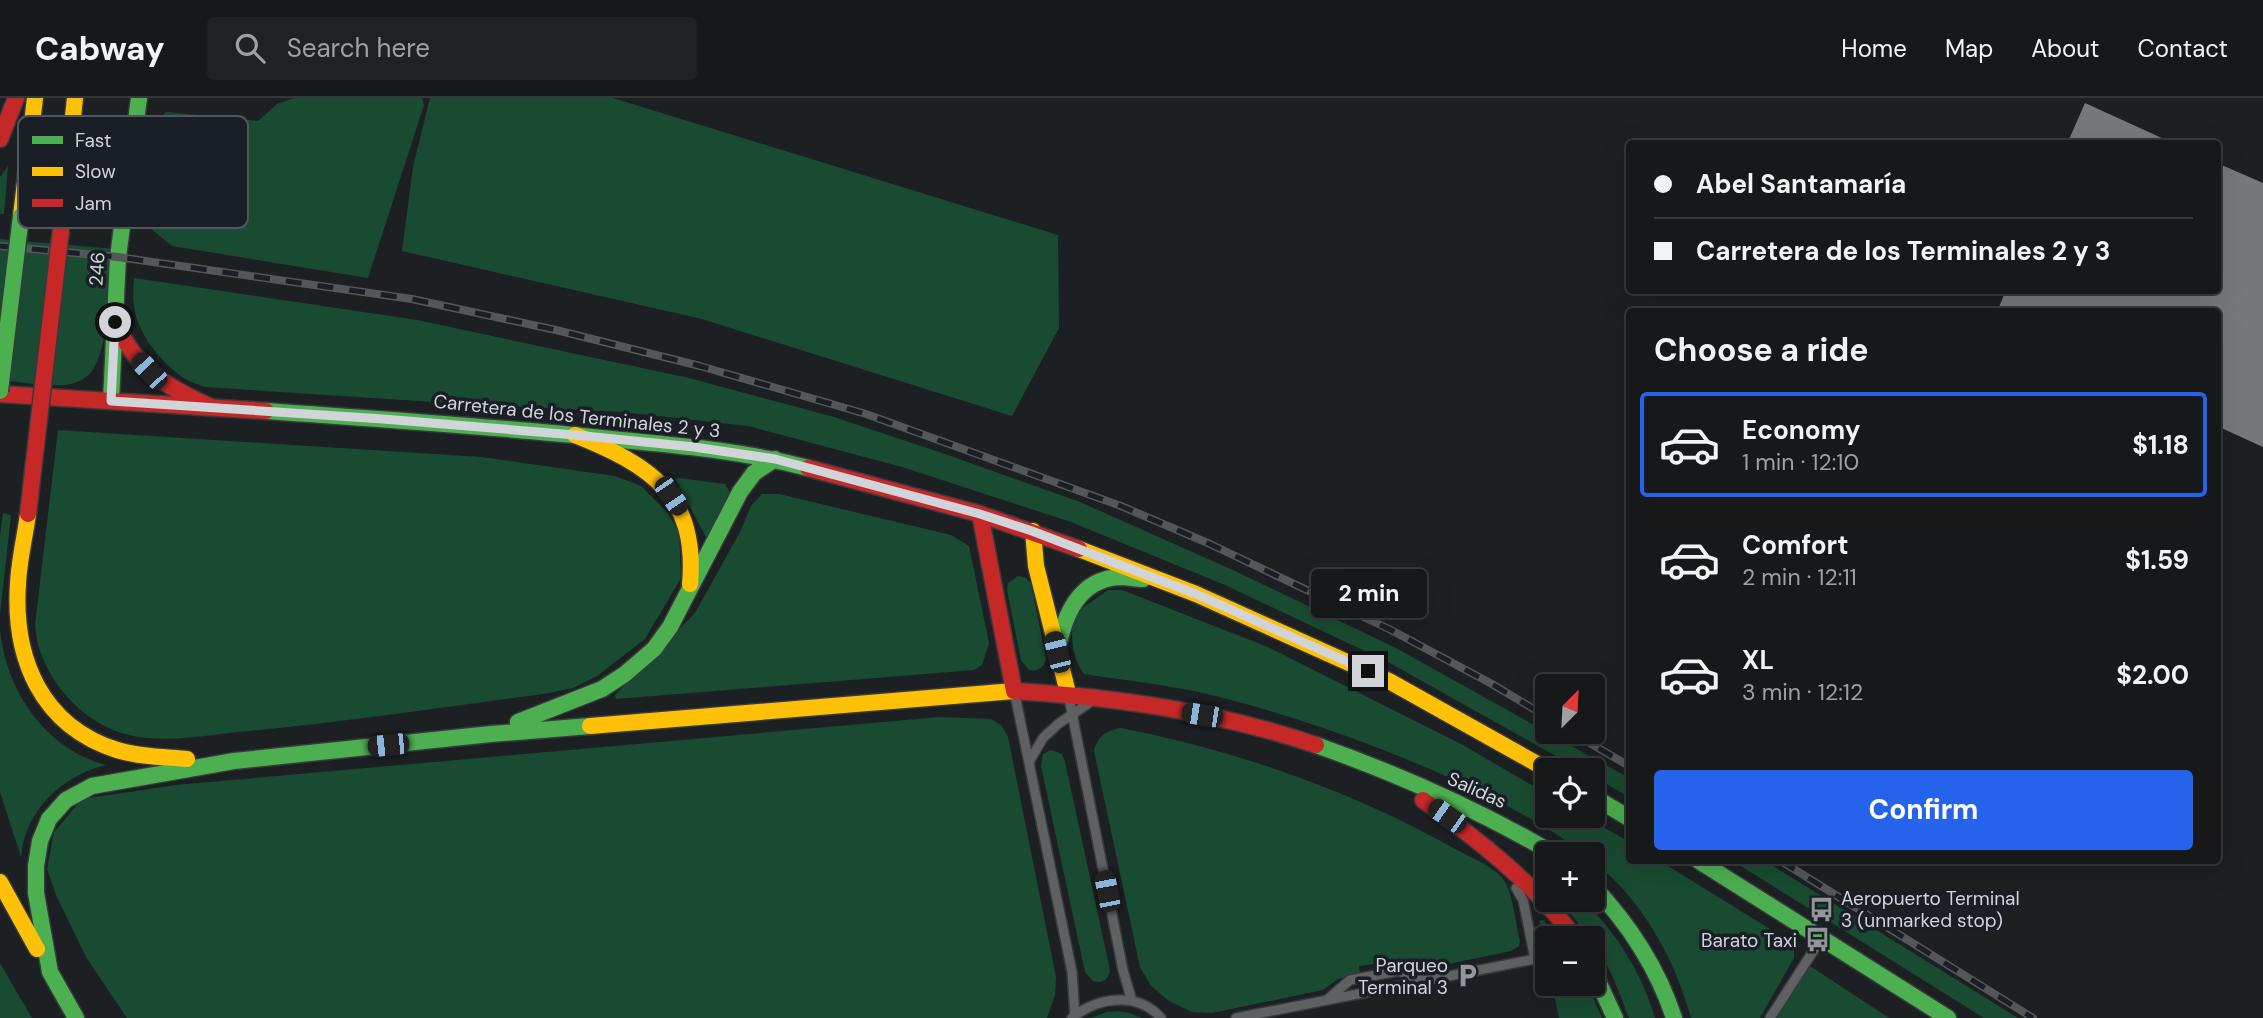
<!DOCTYPE html>
<html lang="en">
<head>
<meta charset="utf-8">
<style>
	body { margin:0; font-family:"DM Sans",sans-serif; background:#1f2123; color:#f1f3f6; height:100vh; display:flex; flex-direction:column; font-size:26px; white-space:nowrap }
	* { box-sizing:border-box; margin:0 }
	p { font-size:23px; color:#9ea0a2 }
	.icon { flex:none; width:38px; height:38px; fill:none; stroke:currentColor; stroke-width:2; stroke-linecap:round; stroke-linejoin:round }
	.map { position:relative; flex:1; overflow:hidden }
	.drawer { position:absolute; left:1626px; top:210px; width:595px; height:556px; display:flex; flex-direction:column; background:#16181a; border-radius:7px; box-shadow:0 7px 28px #0002,0 0 0 2px #353739 }
	.drawer>* { flex:none }
	.banner { position:absolute; left:1626px; top:42px; width:595px; height:154px; border-radius:7px; box-shadow:0 7px 28px #0002,0 0 0 2px #353739; display:grid; align-content:center; height:154px; padding:0 28px; background:#16181a }
	.needle { width:46px; rotate:24deg }
	.tools { position:absolute; left:1535px; top:576px; display:grid; gap:14px }
	.tools a { display:grid; place-items:center; width:70px; height:70px; border-radius:7px; background:#16181a; box-shadow:0 7px 28px #0002,0 0 0 2px #353739; font-size:35px }
	.end { position:absolute; width:32px; height:32px; margin:-16px; border:9px solid #d1d4d9; background:#111; box-shadow:0 0 0 4px #111 }
	.from { border-radius:50% }
	.bubble { position:absolute; height:49px; border-radius:7px; background:#16181a; box-shadow:0 7px 28px #0002,0 0 0 2px #353739; font-size:23px; font-weight:700; line-height:49px; text-align:center }
	.car { position:absolute; width:21px; height:42px; margin:-21px -10px; border-radius:9px; box-shadow:0 0 5px 2px #0007; background:linear-gradient(#222 24%,#8ab4d8 0 40%,#222 0 76%,#8ab4d8 0 86%,#222 0) }
	.banner b { display:flex; align-items:center; gap:24px; height:66px; font-size:26px }
	.banner b+b { border-top:2px solid #353739 }
	.banner i { width:18px; height:18px; background:#f1f3f6 }
	ul { padding:0; list-style:none }
	li { display:flex; align-items:center; gap:21px; height:105px; margin:0 14px 10px; padding:0 14px; border:4px solid transparent; border-radius:7px }
	li div { flex:1 }
	li b { display:block; font-size:26px }
	li em { font-style:normal; font-weight:700 }
	li.active { border-color:#2563eb }
	li>.icon { width:63px; height:63px; stroke-width:1.5 }
	h2 { padding:0 28px; font-size:32px; line-height:84px }
	.button { display:flex; gap:14px; margin-top:auto; padding:14px 28px }
	.button a { flex:1; height:80px; border-radius:7px; background:#2563eb; color:#fff; font-size:28px; font-weight:700; line-height:80px; text-align:center }
	header { display:flex; align-items:center; gap:42px; box-sizing:border-box; height:98px; padding:0 35px; background:#16181a; border-bottom:2px solid #353739 }
	header strong { font-size:33px }
	nav { display:flex; gap:38px; margin-inline-start:auto; font-size:24px }
	.search { width:490px; height:63px; background:#1f2123; display:flex; align-items:center; gap:18px; box-sizing:border-box; padding:0 24px; border-radius:7px; color:#9ea0a2; font-size:26px }
	.map>svg:first-child { display:block }
</style>
</head>
<body>
<header>
<strong>Cabway</strong>
<div class="search"><svg class="icon" aria-label="search" viewBox="0 0 24 24"><circle cx="10" cy="10" r="6"/><path d="M15 15l6 6"/></svg>Search here</div>
<nav><a>Home</a><a>Map</a><a>About</a><a>Contact</a></nav>
</header>
<div class="map">
<svg width="2263" height="920" viewBox="0 0 2263 920">
	<rect width="100%" height="100%" fill="#1d2023"/>
	<!-- green -->
	<path fill="#194b32" d="M294,0H422L424,7L368,180L172,148L139,121L141,87L154,27L166,14L258,23L277,6Z
		M430,0H613L1058,137L1059,230L1012,318L702,221L402,153L413,69Z
		M8,68L4,116H0V79Z
		M0,141L115,151C111,180 108,245 95,268C90,279 77,286 65,287C44,288 21,284 0,282Z
		M134,180L417,222L689,280L834,319L942,355L1080,404L1235,473L1396,550L1629,680V699L1593,678L1592,672H1581L1388,564L1225,487L1071,424L902,369L748,328L623,314L465,306L205,289C198,286 190,284 184,280C162,266 137,235 134,208C132,199 134,189 134,180Z
		M58,332L481,359L615,378L641,388L668,415L679,435L681,480L645,541L597,578L573,590L544,596C442,609 339,625 237,634C201,638 160,646 125,636C86,625 53,591 40,553C37,545 36,536 35,527Z
		M678,380L725,386L730,395L707,441L675,381Z
		M762,396H779L951,437L969,448L989,545L982,567L974,572L616,601L615,597L695,515L740,434L751,408Z
		M3,415L11,417L0,516V439Z
		M1018,478L1026,480L1031,486L1046,560C1045,569 1038,574 1029,572L1021,562L1007,492L1008,485Z
		M1108,492H1122L1268,549L1461,646L1547,696V718H1584L1629,744V763H1660L1778,836L1794,851V860L1760,920H1691C1674,859 1643,803 1593,763L1592,756H1584C1543,724 1496,702 1450,680C1368,643 1287,615 1199,594C1161,586 1122,582 1084,576C1071,559 1071,537 1073,517Z
		M0,532C6,592 45,651 106,667C61,678 25,713 21,759L0,694Z
		M940,619L991,621L1002,628L1008,639L1056,879L1055,897L1047,920H127L86,859L56,797L47,771L54,734L82,701L176,687Z
		M1121,630C1242,654 1352,693 1459,753C1473,761 1499,770 1506,786C1513,799 1516,827 1520,843L1519,848L1511,853L1424,871L1404,868L1382,872L1380,865L1359,868L1360,876L1338,881L1323,892L1212,915L1192,914L1169,903L1151,888L1140,869L1094,653C1098,638 1105,633 1121,630Z
		M1051,652L1062,656L1065,664L1110,872C1109,881 1102,886 1093,883L1085,874L1041,668L1043,656Z
		M1733,763H1765L2018,920H1984Z
		M1560,802H1573L1577,806L1583,802C1616,834 1642,875 1655,920H1629C1621,900 1614,879 1603,860C1599,853 1594,848 1592,840H1590Z
		M1543,822L1559,840H1547V861L1539,823Z
		M0,865L1,867L32,920H0Z
		M1810,868L1889,920H1777Z
		M1552,886H1587L1602,920H1559Z
		M1118,913L1129,915L1142,920H1091L1107,914Z"/>
	<!-- building -->
	<path fill="#76797c" d="M2085,5L2175,46H2067Z
		M2217,65L2263,85V349L2217,328V214H1997L2006,192H2217Z"/>
	<g fill="none" stroke-linecap="round" stroke-linejoin="round">
		<defs>
			<path id="lane" d="M1015,597L1072,874L1075,918
				M1069,600L1123,872L1132,903
				M1029,664L1043,640L1058,626L1089,605
				M1328,901L1350,882L1398,873L1424,882
				M1072,920C1097,899 1138,893 1161,920
				M1236,920L1535,861L1523,802L1516,790
				M1770,920L1821,841"/>
			<path id="fast" d="M111,303L118,159L139,0
				M266,313C378,321 490,328 602,340C671,347 741,352 808,370
				M1057,554C1064,518 1078,481 1120,479C1128,479 1136,481 1143,481
				M518,624L602,591L625,576L654,551L670,529L740,394L754,375L775,361
				M1316,647C1398,676 1479,712 1554,756
				M1592,698L1629,720
				M1699,763L1948,920
				M1592,787C1629,826 1657,868 1674,920
				M1592,870L1615,920
				M50,874L76,920
				M50,874L36,795V768L40,743L49,721L66,702L92,688L234,663L491,636L590,628"/>
			<path id="slow" d="M21,118L35,0
				M62,123L75,0
				M575,337C650,367 698,397 690,486
				M28,416C25,439 19,462 18,486C13,560 41,628 117,652C140,659 164,659 187,661
				M1033,433L1036,468L1068,595
				M1079,451L1196,496L1389,583L1548,672
				M590,628L1014,593
				M0,784L37,851"/>
			<path id="jam" d="M0,41L16,0
				M115,224C136,270 164,288 209,308
				M0,296L266,313
				M808,370L980,416L1079,451
				M980,416L1014,593C1116,599 1219,614 1316,647
				M1423,702C1477,741 1535,786 1575,840"/>
		</defs>
		<!-- lane casing -->
		<use href="#lane" stroke="#373a3d" stroke-width="12"/>
		<!-- fast casing -->
		<use href="#fast" stroke="#373a3d" stroke-width="19"/>
		<!-- slow casing -->
		<use href="#slow" stroke="#373a3d" stroke-width="19"/>
		<!-- jam casing -->
		<use href="#jam" stroke="#373a3d" stroke-width="19"/>
		<!-- lane -->
		<use href="#lane" stroke="#5e6062" stroke-width="9"/>
		<!-- fast -->
		<use href="#fast" stroke="#4caf50" stroke-width="16"/>
		<!-- slow -->
		<use href="#slow" stroke="#ffc107" stroke-width="16"/>
		<!-- jam -->
		<use href="#jam" stroke="#c62828" stroke-width="16"/>
		<defs>
			<path id="rail" d="M0,148L118,159L412,201L556,232L700,268L866,316L1121,408L1210,446L1391,532L1492,586L1547,619
				M1571,634L1629,668
				M1781,763L2033,920"/>
		</defs>
		<!-- rail casing -->
		<use href="#rail" stroke="#54575a" stroke-width="8"/>
		<!-- rail -->
		<use href="#rail" stroke="#1a1f26" stroke-width="5" stroke-dasharray="16" stroke-linecap="butt"/>
		<defs>
			<path id="fast-bridge" d="M0,293L21,118"/>
			<path id="jam-bridge" d="M28,416L62,123"/>
		</defs>
		<!-- fast-bridge casing -->
		<use href="#fast-bridge" stroke="#373a3d" stroke-width="19" stroke-linecap="butt"/>
		<!-- jam-bridge casing -->
		<use href="#jam-bridge" stroke="#373a3d" stroke-width="19" stroke-linecap="butt"/>
		<!-- fast-bridge -->
		<use href="#fast-bridge" stroke="#4caf50" stroke-width="16"/>
		<!-- jam-bridge -->
		<use href="#jam-bridge" stroke="#c62828" stroke-width="16"/>
	</g>
	<g fill="none" stroke-linecap="round" stroke-linejoin="round">
		<!-- route -->
		<path stroke="#d1d4d9" stroke-width="9" d="M115,224L111,303L383,321L575,337L694,349L775,361L980,416L1032,433L1196,496L1368,573"/>
	</g>
	<!-- icons -->
	<defs>
		<symbol id="bus-bare" viewBox="-9 -9 18 18"><path d="M-5-6H5V4H4V6H2V4H-2V6H-4V4H-5ZM-3.5-4V0h7V-4ZM-3.5 1.2v1.5H-2V1.2ZM2 1.2v1.5H3.5V1.2Z" fill="#929599" stroke="#1a1f26" stroke-width="2.5" paint-order="stroke"/></symbol>
		<symbol id="parking-bare" viewBox="-9 -9 18 18"><path d="M-3.5-5.5H1a3.5 3.5 0 0 1 0 7H-1V5.5H-3.5ZM-1-3.4V-.6H.8a1.4 1.4 0 0 0 0-2.8Z" fill="#929599" stroke="#1a1f26" stroke-width="2.5" paint-order="stroke"/></symbol>
	</defs>
	<g fill-rule="evenodd">
		<use href="#bus-bare" x="1804" y="794" width="35" height="35"/>
		<use href="#bus-bare" x="1800" y="824" width="35" height="35"/>
		<use href="#parking-bare" x="1450" y="860" width="35" height="35"/>
	</g>
	<g text-anchor="middle" dominant-baseline="central" stroke-width="7" stroke-linejoin="round" paint-order="stroke">
		<!-- street labels -->
		<g font-size="19" fill="#d1d4d9" stroke="#1a1f26">
			<text transform="translate(97 171) rotate(-86)">246</text>
			<text transform="translate(577 318) rotate(6)">Carretera de los Terminales 2 y 3</text>
			<text transform="translate(1477 692) rotate(24)">Salidas</text>
		</g>
		<!-- poi labels -->
		<g font-size="19" fill="#d1d4d9" stroke="#1a1f26" text-anchor="end">
			<text x="1841" y="800" text-anchor="start">Aeropuerto Terminal<tspan x="1841" dy="22">3 (unmarked stop)</tspan></text>
			<text x="1797" y="842">Barato Taxi</text>
			<text x="1448" y="867">Parqueo<tspan x="1448" dy="22">Terminal 3</tspan></text>
		</g>
	</g>
	<!-- legend -->
	<rect x="18" y="18" width="230" height="112" rx="10" fill="#1a1f26" stroke="#51555c" stroke-width="2"/>
	<rect x="32" y="38" width="31" height="8" fill="#4caf50"/>
	<rect x="32" y="69" width="31" height="9" fill="#ffc107"/>
	<rect x="32" y="101" width="31" height="8" fill="#c62828"/>
	<g font-size="19" fill="#d1d4d9">
		<text x="75" y="49">Fast</text>
		<text x="75" y="80">Slow</text>
		<text x="75" y="112">Jam</text>
	</g>
</svg>
<div class="tools">
<a><svg class="needle" viewBox="-14 -14 28 28"><path d="M0-13l5 13h-10z" fill="#e53935"/><path d="M0 13l5-13h-10z" fill="#9ea0a2"/></svg></a>
<a><svg class="icon" aria-label="locate" viewBox="0 0 24 24"><circle cx="12" cy="12" r="6"/><path d="M12 2v4M12 18v4M2 12h4M18 12h4"/></svg></a>
<a>+</a>
<a>−</a>
</div>
<i class="end from" style="left:115px;top:224px"></i>
<i class="end" style="left:1368px;top:573px"></i>
<div class="bubble" style="left:1311px;top:471px;width:116px">2 min</div>
<i class="car" style="left:149px;top:273px;rotate:317deg"></i>
<i class="car" style="left:671px;top:398px;rotate:146deg"></i>
<i class="car" style="left:1057px;top:554px;rotate:346deg"></i>
<i class="car" style="left:1202px;top:617px;rotate:279deg"></i>
<i class="car" style="left:388px;top:647px;rotate:264deg"></i>
<i class="car" style="left:1447px;top:718px;rotate:305deg"></i>
<i class="car" style="left:1107px;top:793px;rotate:349deg"></i>
<div class="banner">
<b><i class="from"></i>Abel Santamaría</b>
<b><i></i>Carretera de los Terminales 2 y 3</b>
</div>
<section class="drawer">
<h2>Choose a ride</h2>
<ul>
<li class="active"><svg class="icon" aria-label="car" viewBox="0 0 24 24"><path d="M5 17H2v-5l4-1 3-4h7l3 4 3 1v5h-3M9 17h6M6 11h13"/><circle cx="7" cy="17" r="2"/><circle cx="17" cy="17" r="2"/></svg><div><b>Economy</b><p>1 min · 12:10</p></div><em>$1.18</em></li>
<li><svg class="icon" aria-label="car" viewBox="0 0 24 24"><path d="M5 17H2v-5l4-1 3-4h7l3 4 3 1v5h-3M9 17h6M6 11h13"/><circle cx="7" cy="17" r="2"/><circle cx="17" cy="17" r="2"/></svg><div><b>Comfort</b><p>2 min · 12:11</p></div><em>$1.59</em></li>
<li><svg class="icon" aria-label="car" viewBox="0 0 24 24"><path d="M5 17H2v-5l4-1 3-4h7l3 4 3 1v5h-3M9 17h6M6 11h13"/><circle cx="7" cy="17" r="2"/><circle cx="17" cy="17" r="2"/></svg><div><b>XL</b><p>3 min · 12:12</p></div><em>$2.00</em></li>
</ul>
<div class="button"><a>Confirm</a></div>
</section>
</div>
</body>
</html>
